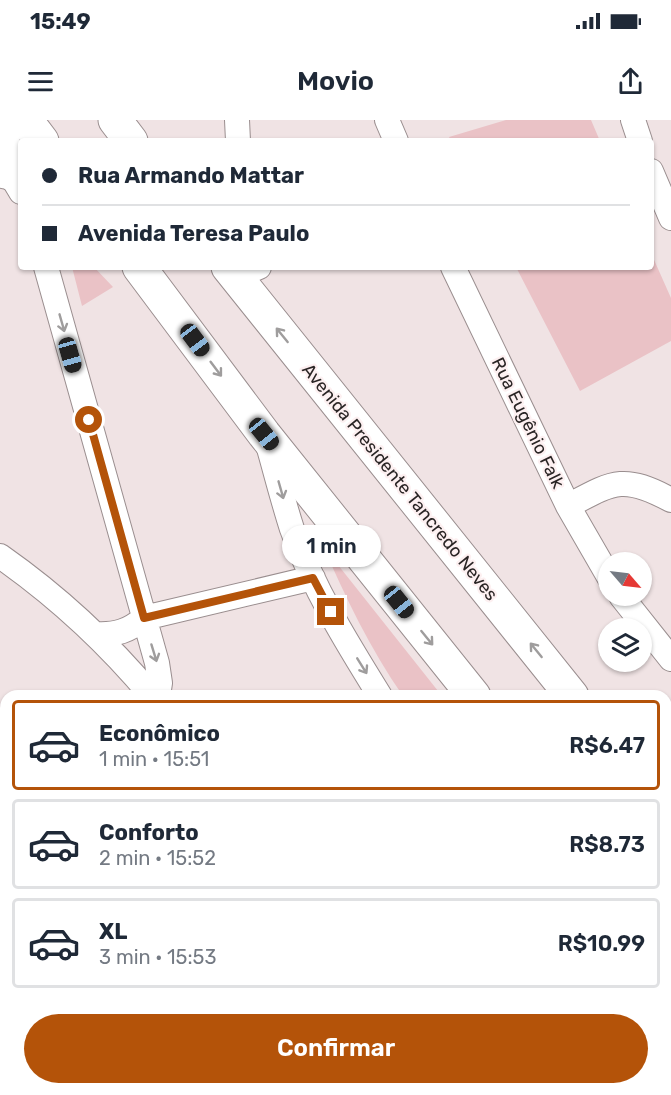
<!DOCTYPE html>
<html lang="pt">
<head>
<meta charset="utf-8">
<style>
	body { margin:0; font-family:Rubik,sans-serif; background:#f2f2f3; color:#1f2937; height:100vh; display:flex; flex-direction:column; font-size:22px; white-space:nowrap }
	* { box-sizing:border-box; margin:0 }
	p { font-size:20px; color:#747a83 }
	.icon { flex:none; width:33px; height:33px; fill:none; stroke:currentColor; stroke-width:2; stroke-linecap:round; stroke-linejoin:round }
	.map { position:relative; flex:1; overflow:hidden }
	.sheet { position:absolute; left:0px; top:570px; width:672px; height:405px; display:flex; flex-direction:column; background:#fff; border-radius:18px 18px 0 0; box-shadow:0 2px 4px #0004 }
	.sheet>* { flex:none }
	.guide { position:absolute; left:18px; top:18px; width:636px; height:132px; border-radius:6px; box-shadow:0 2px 4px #0004; display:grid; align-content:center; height:132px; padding:0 24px; background:#fff }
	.needle { width:39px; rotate:118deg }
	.buttons { position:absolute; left:598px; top:432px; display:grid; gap:12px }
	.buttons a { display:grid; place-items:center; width:54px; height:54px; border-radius:50%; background:#fff; box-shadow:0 2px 4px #0004; font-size:30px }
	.end { position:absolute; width:27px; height:27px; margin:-14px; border:8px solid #b45309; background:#fff; box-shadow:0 0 0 3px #fff }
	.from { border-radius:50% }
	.bubble { position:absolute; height:42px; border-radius:21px; background:#fff; box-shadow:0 2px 4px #0004; font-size:20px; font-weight:600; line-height:42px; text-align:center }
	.car { position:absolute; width:18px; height:36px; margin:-18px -9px; border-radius:8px; box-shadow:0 0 4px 2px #0007; background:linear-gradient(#222 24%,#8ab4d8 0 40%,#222 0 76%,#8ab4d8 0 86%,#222 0) }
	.guide b { display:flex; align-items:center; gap:21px; height:57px; font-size:22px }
	.guide b+b { border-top:2px solid #e0e1e3 }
	.guide i { width:15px; height:15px; background:#1f2937 }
	ul { padding:10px 0 0; list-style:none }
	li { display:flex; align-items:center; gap:18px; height:90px; margin:0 12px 9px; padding:0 12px; border:3px solid #e0e1e3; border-radius:6px }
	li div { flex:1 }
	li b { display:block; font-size:22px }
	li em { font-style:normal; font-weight:600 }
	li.on { border-color:#b45309 }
	li>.icon { width:54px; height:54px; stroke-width:1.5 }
	.cta { display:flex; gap:12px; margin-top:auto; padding:12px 24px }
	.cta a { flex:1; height:69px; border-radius:36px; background:#b45309; color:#fff; font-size:24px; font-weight:600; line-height:69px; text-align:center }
	.status { display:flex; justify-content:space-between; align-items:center; height:42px; padding:0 30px; background:#fff; direction:ltr }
	.status svg { height:16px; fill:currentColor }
	header { display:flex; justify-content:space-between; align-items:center; height:78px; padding:0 24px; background:#fff; font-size:27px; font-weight:600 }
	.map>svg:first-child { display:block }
</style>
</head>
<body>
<div class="status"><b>15:49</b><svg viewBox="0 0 49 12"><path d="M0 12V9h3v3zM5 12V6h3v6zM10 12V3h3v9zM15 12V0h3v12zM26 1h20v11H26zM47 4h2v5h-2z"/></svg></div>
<header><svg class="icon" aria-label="menu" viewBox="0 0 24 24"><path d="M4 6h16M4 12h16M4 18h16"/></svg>Movio<svg class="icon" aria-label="share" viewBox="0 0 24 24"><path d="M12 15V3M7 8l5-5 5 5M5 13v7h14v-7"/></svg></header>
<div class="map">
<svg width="671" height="975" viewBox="0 0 671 975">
	<rect width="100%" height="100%" fill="#f0e3e4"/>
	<!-- green -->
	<path fill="#eac2c6" d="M506,0H591L600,21H451L449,17Z
		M651,133L671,178V221L580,271L516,147H651Z
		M72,147H94L113,167L82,186Z
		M323,426L442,576H403C370,529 346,478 323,426Z"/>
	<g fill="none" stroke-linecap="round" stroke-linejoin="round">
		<defs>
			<path id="minor" d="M237,0L238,21
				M387,0L396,21
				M633,0L640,21
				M0,49L15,62L21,72
				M651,51L671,98
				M46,147L157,543L160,563L158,576
				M453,147L568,386L609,457
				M236,157L259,147
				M268,325C276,353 283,381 292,409C313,468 347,523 380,576
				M568,386C613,362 623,354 671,380
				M0,436C57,476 107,522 152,576
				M621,476L671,539
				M96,514C116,515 129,511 144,498L313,458
				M0,851L6,853
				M666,921L671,928
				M451,969L456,975
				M16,975L20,969
				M247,975L250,969"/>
			<path id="major" d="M666,874L671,893"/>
			<path id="highway" d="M2,0L5,52
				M26,0L42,21
				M115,0L131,21
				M139,147L264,314L474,576
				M228,147L572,576
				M666,690L671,697
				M666,810L671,815"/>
		</defs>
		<!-- minor casing -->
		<use href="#minor" stroke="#9a8e8f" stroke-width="26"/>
		<!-- major casing -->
		<use href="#major" stroke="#9a8e8f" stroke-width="32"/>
		<!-- highway casing -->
		<use href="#highway" stroke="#9a8e8f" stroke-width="35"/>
		<!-- minor -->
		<use href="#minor" stroke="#fff" stroke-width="24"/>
		<!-- major -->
		<use href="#major" stroke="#fff" stroke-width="30"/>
		<!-- highway -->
		<use href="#highway" stroke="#fff" stroke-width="33"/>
	</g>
	<!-- one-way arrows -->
	<defs><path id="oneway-shaft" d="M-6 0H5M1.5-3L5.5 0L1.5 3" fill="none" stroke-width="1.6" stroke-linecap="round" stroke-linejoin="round" transform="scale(1.5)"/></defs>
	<g stroke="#9f9d9d">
		<use href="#oneway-shaft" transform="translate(62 203) rotate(74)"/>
		<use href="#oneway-shaft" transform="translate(282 215) rotate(-129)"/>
		<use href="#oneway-shaft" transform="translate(216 249) rotate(53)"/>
		<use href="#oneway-shaft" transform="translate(281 370) rotate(74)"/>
		<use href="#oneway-shaft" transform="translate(427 518) rotate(51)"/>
		<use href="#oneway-shaft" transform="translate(536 530) rotate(-129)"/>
		<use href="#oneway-shaft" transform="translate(154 533) rotate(73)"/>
		<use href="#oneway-shaft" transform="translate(362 546) rotate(58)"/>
	</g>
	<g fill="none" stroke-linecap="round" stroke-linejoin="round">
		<!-- route -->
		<path stroke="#b45309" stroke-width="8" d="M89,300L144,498L313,458L331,492"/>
	</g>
	<g text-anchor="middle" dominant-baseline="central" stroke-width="4.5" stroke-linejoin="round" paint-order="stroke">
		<!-- street labels -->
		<g font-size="18" fill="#2a2525" stroke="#fdf0f1">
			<text transform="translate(528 303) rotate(64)">Rua Eugênio Falk</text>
			<text transform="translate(400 362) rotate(51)">Avenida Presidente Tancredo Neves</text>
		</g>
	</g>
</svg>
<div class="buttons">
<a><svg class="needle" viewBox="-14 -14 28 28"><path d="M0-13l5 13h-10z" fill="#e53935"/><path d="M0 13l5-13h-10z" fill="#747a83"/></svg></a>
<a><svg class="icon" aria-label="layers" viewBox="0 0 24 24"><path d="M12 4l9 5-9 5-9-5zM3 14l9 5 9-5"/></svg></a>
</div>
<i class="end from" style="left:89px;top:300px"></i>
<i class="end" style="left:331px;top:492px"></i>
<div class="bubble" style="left:282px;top:405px;width:99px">1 min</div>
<i class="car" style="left:195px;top:220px;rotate:143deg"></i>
<i class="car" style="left:70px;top:235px;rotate:164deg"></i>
<i class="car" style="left:264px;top:314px;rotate:141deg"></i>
<i class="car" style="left:399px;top:482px;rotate:141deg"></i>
<div class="guide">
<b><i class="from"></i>Rua Armando Mattar</b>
<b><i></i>Avenida Teresa Paulo</b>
</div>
<section class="sheet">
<ul>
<li class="on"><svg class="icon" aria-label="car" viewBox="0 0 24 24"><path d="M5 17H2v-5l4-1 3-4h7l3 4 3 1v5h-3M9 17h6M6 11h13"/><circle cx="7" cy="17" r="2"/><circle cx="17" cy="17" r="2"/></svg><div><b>Econômico</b><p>1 min · 15:51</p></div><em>R$6.47</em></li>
<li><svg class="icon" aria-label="car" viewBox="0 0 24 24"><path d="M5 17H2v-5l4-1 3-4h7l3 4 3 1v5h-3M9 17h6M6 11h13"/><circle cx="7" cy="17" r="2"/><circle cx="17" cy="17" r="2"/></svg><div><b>Conforto</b><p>2 min · 15:52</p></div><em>R$8.73</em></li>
<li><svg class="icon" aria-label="car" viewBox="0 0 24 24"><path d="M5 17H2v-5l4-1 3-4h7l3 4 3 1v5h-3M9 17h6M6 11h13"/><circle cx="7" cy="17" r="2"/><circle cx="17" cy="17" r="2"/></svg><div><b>XL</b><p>3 min · 15:53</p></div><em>R$10.99</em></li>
</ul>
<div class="cta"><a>Confirmar</a></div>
</section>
</div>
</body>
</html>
